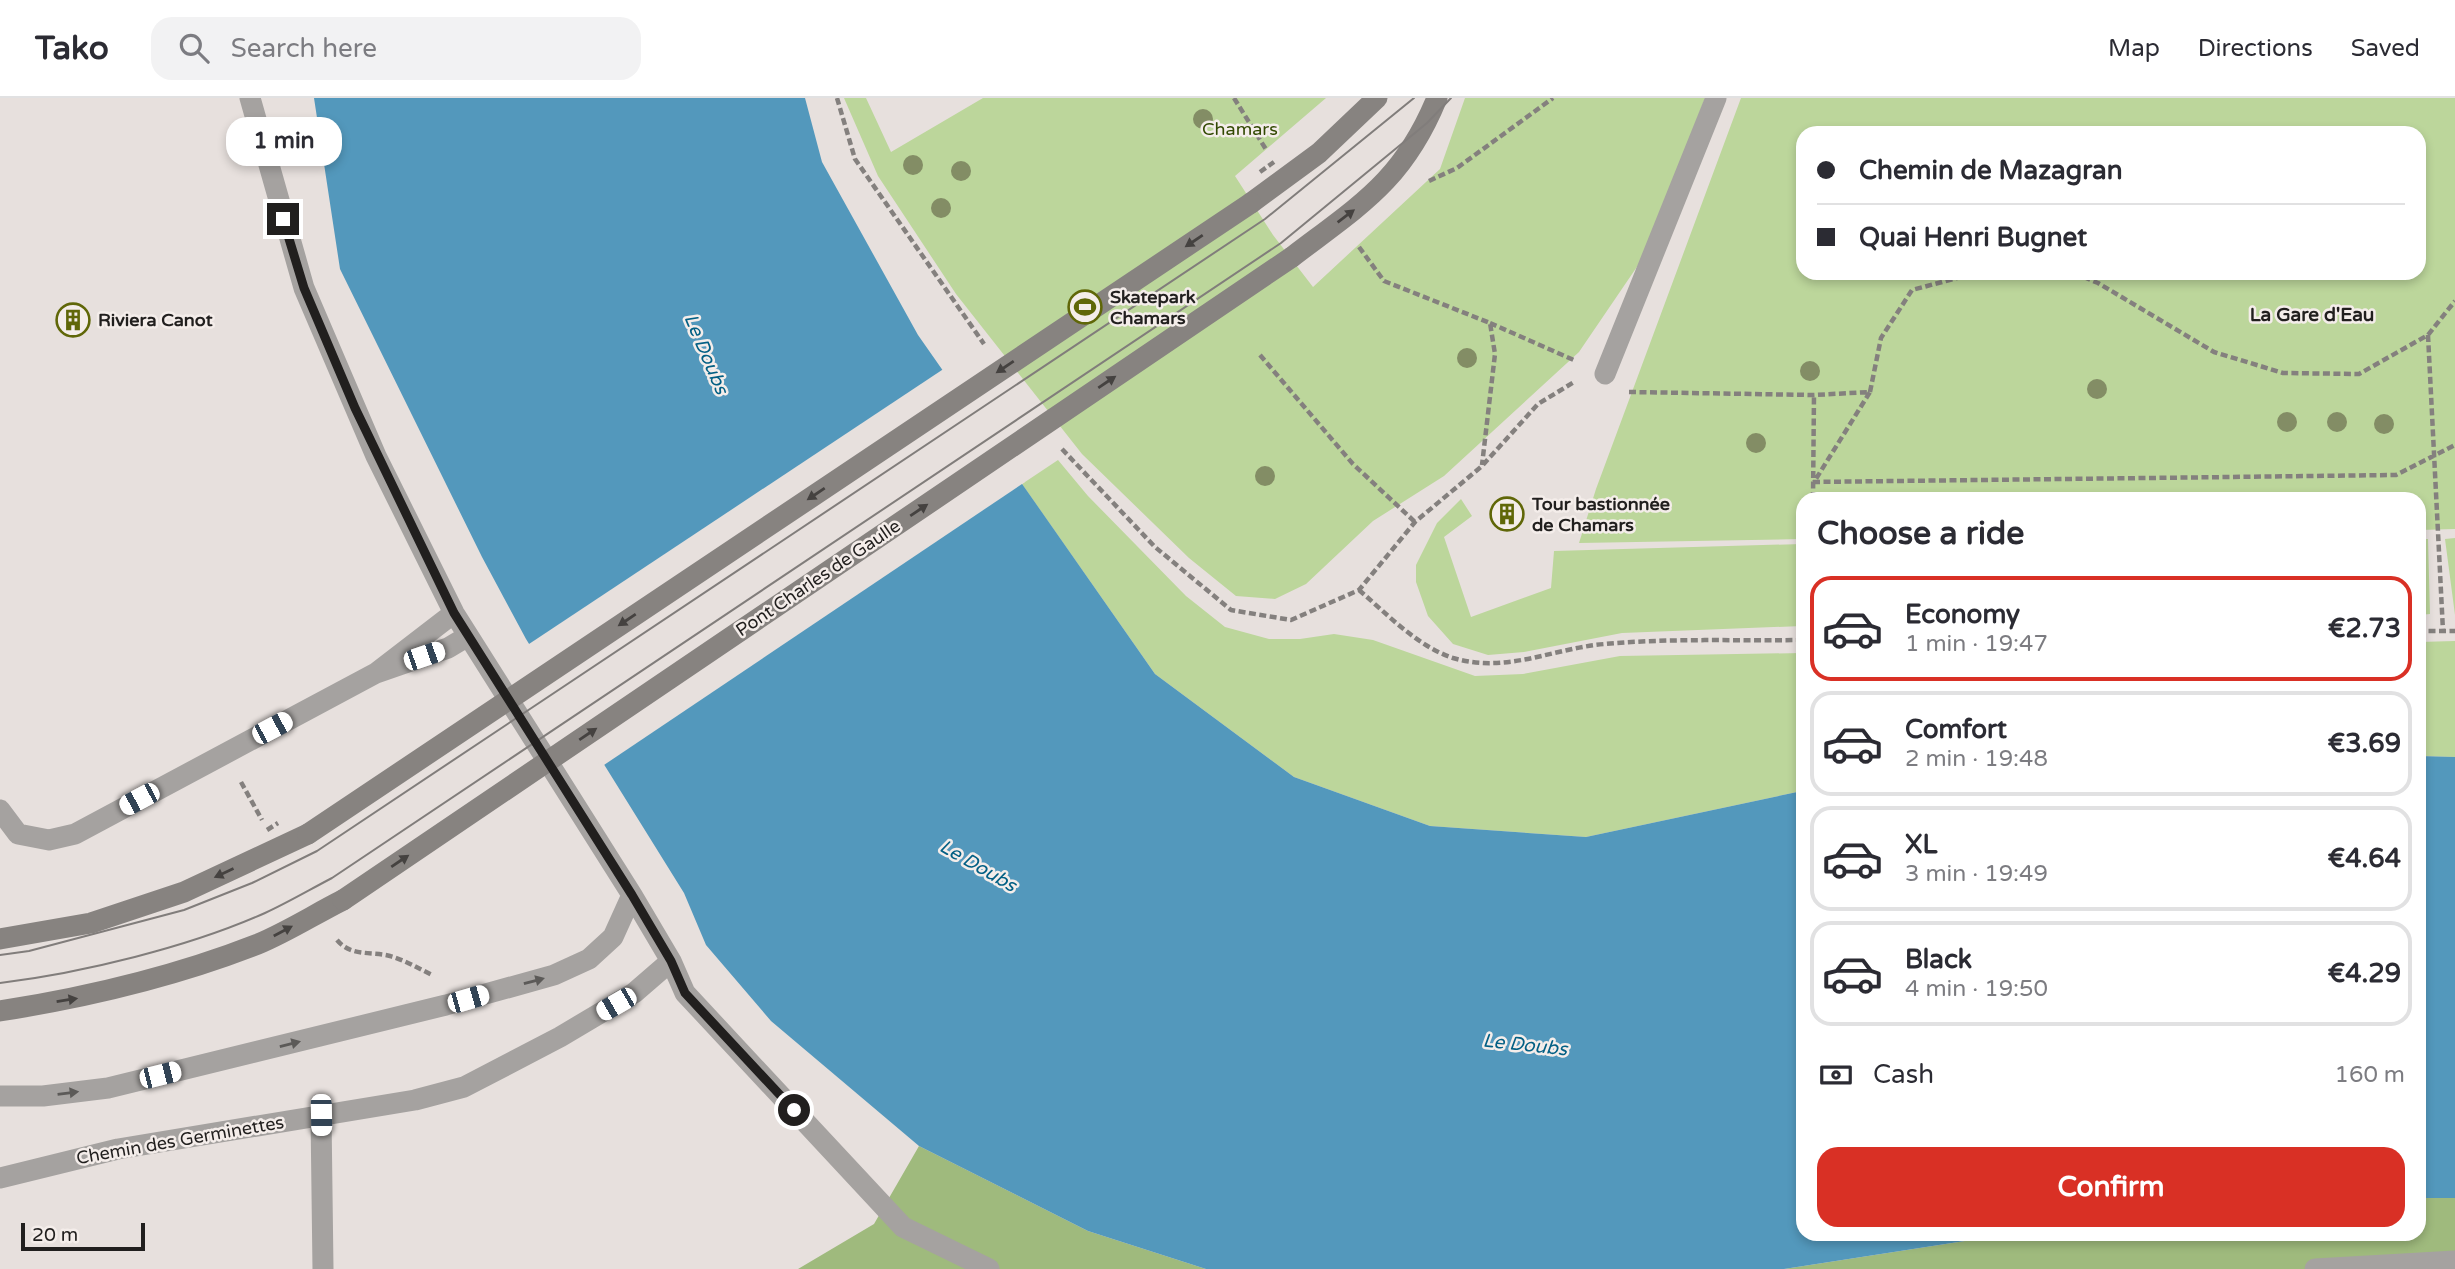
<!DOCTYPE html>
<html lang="en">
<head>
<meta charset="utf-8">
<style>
	body { margin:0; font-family:"Varela Round",sans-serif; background:#f2f2f3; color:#2b2b33; height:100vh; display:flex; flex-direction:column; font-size:26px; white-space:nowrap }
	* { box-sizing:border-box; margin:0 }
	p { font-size:23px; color:#7c7c81 }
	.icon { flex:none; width:38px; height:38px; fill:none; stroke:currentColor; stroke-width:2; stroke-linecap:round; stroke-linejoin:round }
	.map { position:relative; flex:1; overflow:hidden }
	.side { position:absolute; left:1796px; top:394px; width:630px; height:749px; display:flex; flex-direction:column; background:#fff; border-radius:21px; box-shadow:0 4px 10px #0003 }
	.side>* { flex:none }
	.hud { position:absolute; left:1796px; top:28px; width:630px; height:154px; border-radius:21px; box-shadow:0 4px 10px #0003; display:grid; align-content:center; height:154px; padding:0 21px; background:#fff }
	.scale { position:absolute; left:21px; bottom:18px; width:124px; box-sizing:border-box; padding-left:7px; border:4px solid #211f1e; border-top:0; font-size:19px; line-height:24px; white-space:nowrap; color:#211f1e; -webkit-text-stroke:5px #f4edea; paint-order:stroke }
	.end { position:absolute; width:32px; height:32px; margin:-16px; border:9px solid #211f1e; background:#fff; box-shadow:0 0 0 4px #fff }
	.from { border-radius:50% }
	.bubble { position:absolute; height:49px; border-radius:21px; background:#fff; box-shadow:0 4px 10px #0003; font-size:23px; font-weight:700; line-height:49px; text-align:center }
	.car { position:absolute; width:21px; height:42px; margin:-21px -10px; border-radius:9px; box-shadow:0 0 5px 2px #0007; background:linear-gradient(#fff 24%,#345 0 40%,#fff 0 76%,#345 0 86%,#fff 0) }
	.hud b { display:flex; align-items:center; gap:24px; height:66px; font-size:26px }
	.hud b+b { border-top:2px solid #e1e1e2 }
	.hud i { width:18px; height:18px; background:#2b2b33 }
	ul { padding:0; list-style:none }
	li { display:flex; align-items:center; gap:21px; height:105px; margin:0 14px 10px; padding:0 7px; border:4px solid #e1e1e2; border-radius:21px }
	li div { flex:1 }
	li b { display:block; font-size:26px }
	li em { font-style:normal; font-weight:700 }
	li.on { border-color:#d93025 }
	li>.icon { width:63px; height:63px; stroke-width:1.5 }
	h2 { padding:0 21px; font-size:32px; line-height:84px }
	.pay { display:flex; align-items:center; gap:18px; height:77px; padding:0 21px; font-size:26px }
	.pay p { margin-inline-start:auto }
	.button { display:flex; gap:14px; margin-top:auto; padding:14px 21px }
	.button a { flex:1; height:80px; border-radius:21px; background:#d93025; color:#fff; font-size:28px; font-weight:700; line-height:80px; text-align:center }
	header { display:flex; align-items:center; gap:42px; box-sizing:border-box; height:98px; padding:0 35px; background:#fff; border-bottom:2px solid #e1e1e2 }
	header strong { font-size:33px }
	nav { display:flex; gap:38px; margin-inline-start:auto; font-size:24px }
	.search { width:490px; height:63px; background:#f2f2f3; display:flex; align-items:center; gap:18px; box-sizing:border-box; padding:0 24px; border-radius:21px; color:#7c7c81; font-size:26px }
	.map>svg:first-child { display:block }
</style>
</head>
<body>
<header>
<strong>Tako</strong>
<div class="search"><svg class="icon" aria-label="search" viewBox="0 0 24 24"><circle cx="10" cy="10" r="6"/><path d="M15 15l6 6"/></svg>Search here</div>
<nav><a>Map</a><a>Directions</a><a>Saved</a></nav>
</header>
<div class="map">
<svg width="2455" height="1171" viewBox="0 0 2455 1171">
	<rect width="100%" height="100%" fill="#e7e0dd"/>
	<!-- green -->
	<path fill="#bcd69b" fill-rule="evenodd" d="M844,0H866L891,54L983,0H1326L1235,78L1273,137L1313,189L1440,71L1465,0H1705L1645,157L1579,254L1444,378L1373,423L1306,486L1275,501L1236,498L1189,460L1082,356L956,196L878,78Z
		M1741,0H2455V431L2419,432L2418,401H1802V441L1579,445L1596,391ZM2418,35V175H1802V35Z
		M1058,362L1088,398L1186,498L1225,529L1269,541H1300L1334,536L1373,542L1475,578L1523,576L1620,558L1802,555V693L1586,739L1430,728L1294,679L1155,576L1022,386Z
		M1461,401L1472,418L1444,439L1471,519L1551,490L1554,453L1802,446V528L1622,535L1524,554L1488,557L1453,546L1428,518L1416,484V467L1437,425Z
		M2455,440V517L2445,441Z
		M2418,441H2428L2430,516L2419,517Z
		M2455,543V659L2419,658V544Z"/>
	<!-- forest -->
	<path fill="#9fba7d" d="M919,1048L1088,1133L1206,1171H798L874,1126Z
		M2419,1100H2455V1171H1784L2010,1136H2418Z"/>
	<!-- water -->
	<path fill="#5398bc" d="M314,0H805L822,64L918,237L1155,576L1294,679L1430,728L1586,739L1802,693V1136H2010L1784,1171H1206L1088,1133L919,1048L771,923L706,847L684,795L526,541L482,459L340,171Z
		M2419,658L2455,659V1100H2419Z"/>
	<!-- pier -->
	<path fill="#e7e0dd" d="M945,270L1025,384L601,669L526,548Z"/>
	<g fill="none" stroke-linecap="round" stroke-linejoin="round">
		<!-- path -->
		<path stroke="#84807e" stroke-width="4.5" stroke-dasharray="7 3.5" stroke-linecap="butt" d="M837,0L855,61L984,246
			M1234,0L1267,53
			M1429,83L1457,70L1553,0
			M1359,149L1384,183L1490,225L1495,256L1482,367
			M2074,175L2098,185L2214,254L2283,275L2359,276L2428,237L2455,203
			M1490,225L1576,263
			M2428,237L2443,533
			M1260,257L1353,366L1415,424
			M1629,294L1814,297L1870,294L1814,384
			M1870,294L1881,240L1912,192L1976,175
			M1062,351L1155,449L1231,512L1291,522L1359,492L1415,424L1482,368L1538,306L1574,284
			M1813,384L2396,377L2455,347
			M1813,401L1814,297
			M1359,492C1387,516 1417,548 1453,560C1507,576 1553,550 1605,546C1670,540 1737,543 1802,542
			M2418,533H2455
			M241,684L262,722
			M337,842C351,859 371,853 390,858C404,862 418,870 432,877"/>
		<!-- lane -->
		<path stroke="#a5a2a0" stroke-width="21" d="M1605,276L1716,0"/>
		<!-- street -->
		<path stroke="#a5a2a0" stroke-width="21" d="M250,0L304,190L376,358L454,515L632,797L671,863L685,895L903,1129L989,1171
			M454,515L376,575L448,550L468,538
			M0,712L18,736L49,742L75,736L376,575
			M0,998H43L108,990L446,907L554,877L589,861L613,839L632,797
			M321,1017L323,1171
			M0,1080L118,1051L415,1002L464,989L560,939L634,895L671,863
			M2315,1171L2455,1163"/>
		<!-- secondary -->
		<path stroke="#878380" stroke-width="21" d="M1251,105L1319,55L1377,0
			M1292,159C1360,107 1403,83 1437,0
			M0,841L91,825L184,794L308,736
			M0,913C89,899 174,879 258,846C287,834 315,816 343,802"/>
		<!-- tram -->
		<path stroke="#817d7b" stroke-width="2" d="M0,857L29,853L184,812L252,785L317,753L1265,121L1414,0
			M0,885C82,875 189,849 265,815C287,805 309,792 332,780L1281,145L1427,25L1451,0"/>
		<!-- path-bridge -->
		<path stroke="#84807e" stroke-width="4.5" stroke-dasharray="7 3.5" stroke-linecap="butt" d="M1260,74L1274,64
			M267,732L278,725"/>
		<!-- secondary-bridge -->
		<path stroke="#878380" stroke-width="21" d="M308,736L1251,105
			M343,802L1292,159"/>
	</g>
	<!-- trees -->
	<g fill="#838d65">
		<circle cx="1203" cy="21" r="10"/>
		<circle cx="913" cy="67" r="10"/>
		<circle cx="961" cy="73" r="10"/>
		<circle cx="941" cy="110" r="10"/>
		<circle cx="1467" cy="260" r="10"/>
		<circle cx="1810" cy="273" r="10"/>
		<circle cx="2097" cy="291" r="10"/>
		<circle cx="2287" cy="324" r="10"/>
		<circle cx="2337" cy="324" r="10"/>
		<circle cx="2384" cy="326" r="10"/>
		<circle cx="1756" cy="345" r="10"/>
		<circle cx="1265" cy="378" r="10"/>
	</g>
	<!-- one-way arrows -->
	<defs><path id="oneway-solid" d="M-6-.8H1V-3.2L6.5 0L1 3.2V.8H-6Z" transform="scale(1.75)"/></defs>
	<g fill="#454240">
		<use href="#oneway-solid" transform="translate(1346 118) rotate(-37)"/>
		<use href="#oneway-solid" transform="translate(1194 143) rotate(146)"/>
		<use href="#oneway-solid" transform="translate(1005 269) rotate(146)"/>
		<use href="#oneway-solid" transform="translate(1107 284) rotate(-34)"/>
		<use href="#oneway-solid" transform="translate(816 396) rotate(146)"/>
		<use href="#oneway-solid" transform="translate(919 412) rotate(-34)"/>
		<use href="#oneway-solid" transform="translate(627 522) rotate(146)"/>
		<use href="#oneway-solid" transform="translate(588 636) rotate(-34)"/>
		<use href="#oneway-solid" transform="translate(400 763) rotate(-34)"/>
		<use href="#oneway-solid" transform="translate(224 775) rotate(155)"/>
		<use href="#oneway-solid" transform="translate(283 833) rotate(-28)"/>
		<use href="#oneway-solid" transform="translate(67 902) rotate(-9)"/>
	</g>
	<g fill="#5c5a58">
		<use href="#oneway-solid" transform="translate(534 883) rotate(-15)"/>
		<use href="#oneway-solid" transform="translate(290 946) rotate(-14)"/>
		<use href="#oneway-solid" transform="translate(68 995) rotate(-7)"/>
	</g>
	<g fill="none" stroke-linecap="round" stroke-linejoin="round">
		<!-- route -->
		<path stroke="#211f1e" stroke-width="9" d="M283,121L304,190L355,310L454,515L632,797L671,863L685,895L794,1012"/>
	</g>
	<!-- icons -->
	<defs>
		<symbol id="stadium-ring" viewBox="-11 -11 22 22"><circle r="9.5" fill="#f4edea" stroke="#606708" stroke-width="1.5"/><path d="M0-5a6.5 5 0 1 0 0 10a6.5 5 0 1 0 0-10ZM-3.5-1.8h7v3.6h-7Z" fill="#606708"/></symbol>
		<symbol id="building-ring" viewBox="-11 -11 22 22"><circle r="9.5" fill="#f4edea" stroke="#606708" stroke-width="1.5"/><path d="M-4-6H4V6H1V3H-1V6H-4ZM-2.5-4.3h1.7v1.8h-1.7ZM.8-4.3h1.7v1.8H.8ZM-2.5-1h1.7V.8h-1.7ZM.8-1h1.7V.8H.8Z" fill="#606708"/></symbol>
	</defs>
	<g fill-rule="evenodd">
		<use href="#stadium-ring" x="1066" y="190" width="38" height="38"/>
		<use href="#building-ring" x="54" y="203" width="38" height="38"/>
		<use href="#building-ring" x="1488" y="397" width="38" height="38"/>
	</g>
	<g text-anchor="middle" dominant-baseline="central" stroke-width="5" stroke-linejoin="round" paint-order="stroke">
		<!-- park labels -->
		<g font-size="18" fill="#324902" stroke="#f4edea">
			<text x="1240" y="31">Chamars</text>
		</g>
		<!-- poi labels -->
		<g font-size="18" font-weight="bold" fill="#211f1e" stroke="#f4edea" text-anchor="start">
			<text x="1110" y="199">Skatepark<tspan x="1110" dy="21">Chamars</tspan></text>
			<text x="98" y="222">Riviera Canot</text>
			<text x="1532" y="406">Tour bastionnée<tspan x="1532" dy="21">de Chamars</tspan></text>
		</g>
		<!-- street labels -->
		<g font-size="18" fill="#211f1e" stroke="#f4edea">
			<text transform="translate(818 480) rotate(-34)">Pont Charles de Gaulle</text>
			<text transform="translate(180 1042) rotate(-10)">Chemin des Germinettes</text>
		</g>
		<!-- neighbourhood labels -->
		<g font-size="19" font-weight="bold" fill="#211f1e" stroke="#f4edea">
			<text x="2312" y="217">La Gare d'Eau</text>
		</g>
		<!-- water labels -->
		<g font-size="19" font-style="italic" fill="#025f84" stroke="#f4edea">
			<text transform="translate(706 256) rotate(67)">Le Doubs</text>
			<text transform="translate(978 768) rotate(30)">Le Doubs</text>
			<text transform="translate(1525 947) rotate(6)">Le Doubs</text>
		</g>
	</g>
</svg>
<div class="scale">20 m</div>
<i class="end from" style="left:794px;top:1012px"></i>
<i class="end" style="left:283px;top:121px"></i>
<div class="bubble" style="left:226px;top:19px;width:116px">1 min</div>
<i class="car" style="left:424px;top:558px;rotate:71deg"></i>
<i class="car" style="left:272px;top:630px;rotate:62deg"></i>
<i class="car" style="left:139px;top:701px;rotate:242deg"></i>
<i class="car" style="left:468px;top:901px;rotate:74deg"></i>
<i class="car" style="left:616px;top:906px;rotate:240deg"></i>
<i class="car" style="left:160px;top:977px;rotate:76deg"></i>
<i class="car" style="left:321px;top:1017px;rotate:179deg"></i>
<div class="hud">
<b><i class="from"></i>Chemin de Mazagran</b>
<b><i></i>Quai Henri Bugnet</b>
</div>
<section class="side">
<h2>Choose a ride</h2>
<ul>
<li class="on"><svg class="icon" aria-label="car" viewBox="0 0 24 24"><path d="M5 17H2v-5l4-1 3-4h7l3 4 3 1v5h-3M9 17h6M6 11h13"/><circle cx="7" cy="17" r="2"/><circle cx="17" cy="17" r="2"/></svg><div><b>Economy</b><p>1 min · 19:47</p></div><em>€2.73</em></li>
<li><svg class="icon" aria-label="car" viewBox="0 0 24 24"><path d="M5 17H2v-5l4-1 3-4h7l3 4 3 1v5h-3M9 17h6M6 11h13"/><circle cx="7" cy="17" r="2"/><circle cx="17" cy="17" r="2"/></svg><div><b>Comfort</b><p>2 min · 19:48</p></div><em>€3.69</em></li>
<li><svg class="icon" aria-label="car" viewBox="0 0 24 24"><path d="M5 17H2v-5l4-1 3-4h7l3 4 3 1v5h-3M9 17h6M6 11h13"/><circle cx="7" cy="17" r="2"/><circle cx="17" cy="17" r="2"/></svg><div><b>XL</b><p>3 min · 19:49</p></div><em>€4.64</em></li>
<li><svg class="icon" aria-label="car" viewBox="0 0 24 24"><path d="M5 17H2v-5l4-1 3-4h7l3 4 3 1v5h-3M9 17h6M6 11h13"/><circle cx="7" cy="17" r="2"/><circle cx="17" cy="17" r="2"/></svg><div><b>Black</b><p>4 min · 19:50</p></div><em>€4.29</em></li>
</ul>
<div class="pay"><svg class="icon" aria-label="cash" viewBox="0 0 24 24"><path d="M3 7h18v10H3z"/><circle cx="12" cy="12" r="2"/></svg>Cash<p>160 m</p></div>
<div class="button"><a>Confirm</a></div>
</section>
</div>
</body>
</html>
